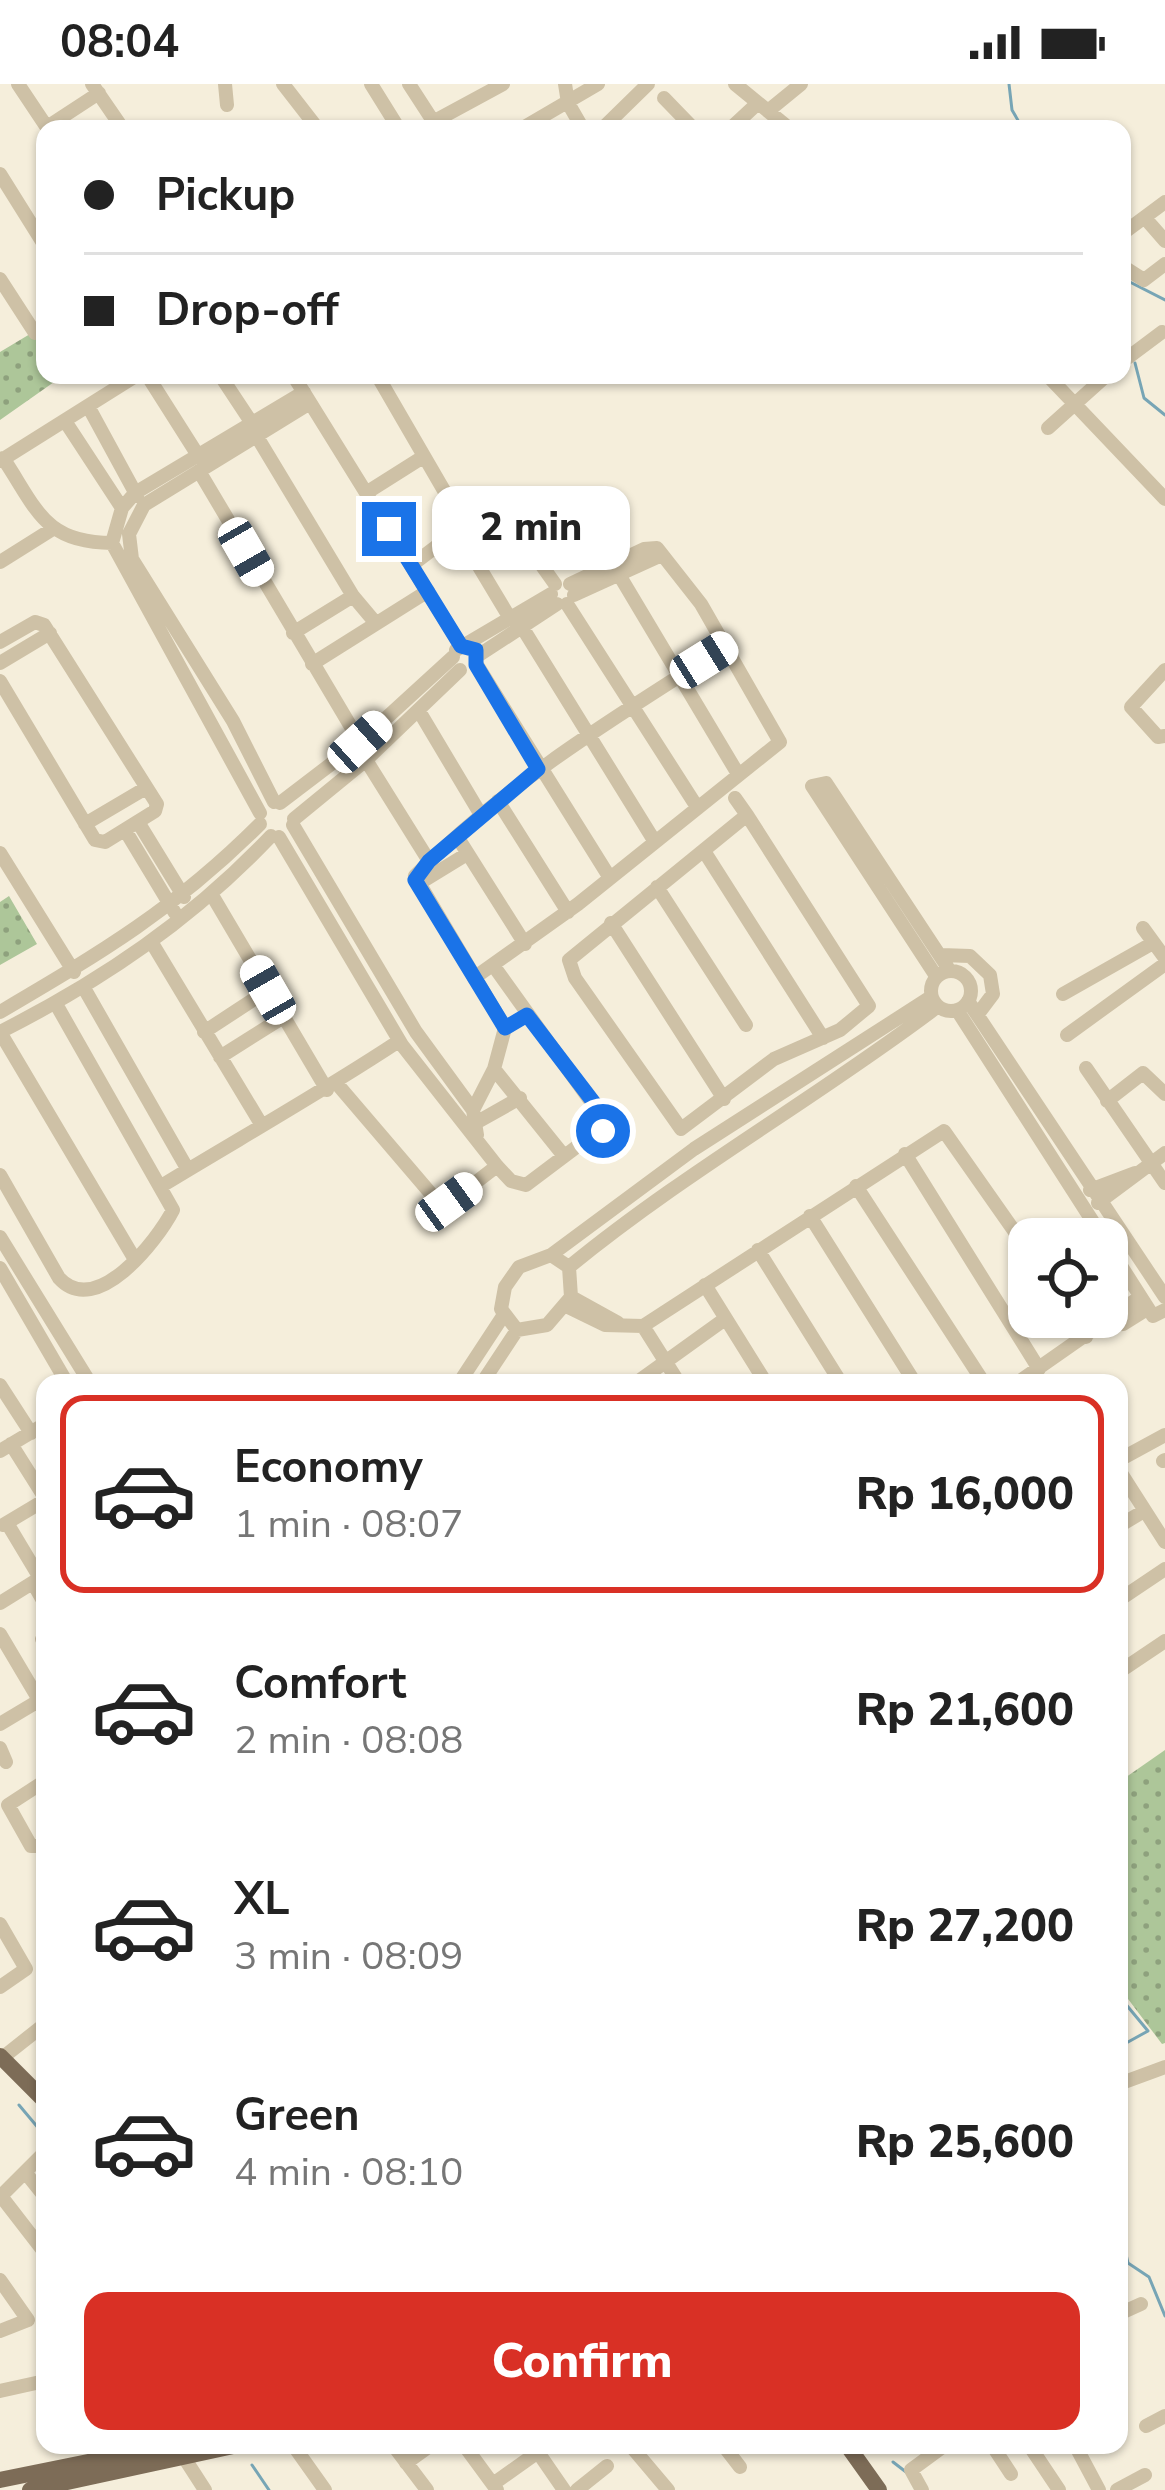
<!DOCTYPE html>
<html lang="en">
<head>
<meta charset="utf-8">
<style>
	body { margin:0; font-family:"Nunito Sans",sans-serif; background:#f6f6f6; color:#222; height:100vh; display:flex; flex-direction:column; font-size:45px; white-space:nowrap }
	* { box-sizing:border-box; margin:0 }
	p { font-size:39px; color:#767676 }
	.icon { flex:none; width:66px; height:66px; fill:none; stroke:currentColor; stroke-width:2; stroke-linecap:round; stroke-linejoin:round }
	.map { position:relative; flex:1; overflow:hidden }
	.sheet { position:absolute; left:36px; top:1290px; width:1092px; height:1080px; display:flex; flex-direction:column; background:#fff; border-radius:24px; box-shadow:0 3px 9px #0004 }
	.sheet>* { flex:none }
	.banner { position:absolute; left:36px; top:36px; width:1095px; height:264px; border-radius:24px; box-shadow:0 3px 9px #0004; display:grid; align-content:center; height:264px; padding:0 48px; background:#fff }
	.buttons { position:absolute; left:1008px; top:1134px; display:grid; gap:24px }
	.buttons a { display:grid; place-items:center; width:120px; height:120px; border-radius:24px; background:#fff; box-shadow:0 3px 9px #0004; font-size:60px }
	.end { position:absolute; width:54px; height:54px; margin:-27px; border:15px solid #1a73e8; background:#fff; box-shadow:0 0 0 6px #fff }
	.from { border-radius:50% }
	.bubble { position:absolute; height:84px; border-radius:24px; background:#fff; box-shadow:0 3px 9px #0004; font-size:39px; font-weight:800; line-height:84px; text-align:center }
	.car { position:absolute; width:36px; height:72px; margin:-36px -18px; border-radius:15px; box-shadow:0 0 9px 3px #0007; background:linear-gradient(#fff 24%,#345 0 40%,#fff 0 76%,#345 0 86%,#fff 0) }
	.banner b { display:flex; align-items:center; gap:42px; height:114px; font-size:45px }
	.banner b+b { border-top:3px solid #e0e0e0 }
	.banner i { width:30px; height:30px; background:#222 }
	ul { padding:21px 0 0; list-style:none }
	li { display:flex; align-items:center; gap:36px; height:198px; margin:0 24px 18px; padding:0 24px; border:6px solid transparent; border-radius:24px }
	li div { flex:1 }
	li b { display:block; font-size:45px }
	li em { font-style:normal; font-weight:800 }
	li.current { border-color:#d93025 }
	li>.icon { width:108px; height:108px; stroke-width:1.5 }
	.cta { display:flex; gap:24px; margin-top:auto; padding:24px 48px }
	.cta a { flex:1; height:138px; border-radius:24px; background:#d93025; color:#fff; font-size:48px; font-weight:800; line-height:138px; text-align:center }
	.status { display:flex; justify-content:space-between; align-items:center; height:84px; padding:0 60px; background:#fff; direction:ltr }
	.status svg { height:33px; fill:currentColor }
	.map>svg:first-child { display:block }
</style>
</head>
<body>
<div class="status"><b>08:04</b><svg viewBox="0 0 49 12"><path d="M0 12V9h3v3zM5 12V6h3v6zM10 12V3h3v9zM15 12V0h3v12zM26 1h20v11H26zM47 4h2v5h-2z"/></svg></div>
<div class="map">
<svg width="1165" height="2406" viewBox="0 0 1165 2406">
	<defs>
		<pattern id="park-dots" width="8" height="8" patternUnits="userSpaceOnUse" patternTransform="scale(3)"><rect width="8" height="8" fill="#adc699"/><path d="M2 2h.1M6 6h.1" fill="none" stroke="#8ea17d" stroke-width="1.8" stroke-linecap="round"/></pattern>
	</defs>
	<rect width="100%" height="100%" fill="#f5eedb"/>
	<!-- park -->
	<path fill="url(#park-dots)" d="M45,241V291H64L0,336V268Z
		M9,812L37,860L0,881V818Z
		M1165,1666V1959L1162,1960L1119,1903V1698Z"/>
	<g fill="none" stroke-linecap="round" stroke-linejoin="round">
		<!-- stream -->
		<path stroke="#77a5b5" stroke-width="3" d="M1009,0L1012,26L1023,45
			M1122,194L1165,216
			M1122,255L1128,265
			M1135,279L1144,314L1165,331
			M1119,1912L1148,1947L1119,1963
			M19,2021L45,2052
			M1119,2139L1128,2179L1149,2193L1165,2232
			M893,2378L906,2388
			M252,2381L269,2406"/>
		<!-- minor -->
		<path stroke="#cec1a6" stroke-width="14" d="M18,0L48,45
			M92,0L123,45
			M225,0L227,21
			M283,0L318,45
			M371,0L399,45
			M409,0L433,37
			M565,0L568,19L583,45
			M735,0L790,45
			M664,14L694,45
			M768,27L801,0
			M47,43L99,9
			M420,45L503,0
			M521,45L598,0
			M602,45L648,0
			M730,45L758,19
			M0,90L45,162
			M1145,134L1165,157
			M1122,150L1165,118
			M1122,182L1144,196L1165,180
			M0,195L35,249
			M1122,278L1162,248
			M147,291L199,373
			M220,291L253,341
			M293,291L461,562
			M377,291L464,441
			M1047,291L1165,415
			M88,322L137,412
			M65,337L122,424
			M1048,344L1107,291
			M256,351L353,512L374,537
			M3,374C37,425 44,459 112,459
			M0,377L137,291
			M199,387L360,658
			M366,409L423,373
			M457,446L511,536
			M0,478L51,446
			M412,481L496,417L555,500
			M621,494L738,690
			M574,511L662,471
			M567,520L697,723
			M522,543L655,758
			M293,549L353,512
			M0,558L35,538L44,541L157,720L155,727L105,758L95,756L0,597
			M456,566L551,510
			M479,571L557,520
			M0,579L50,549
			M312,580L428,507
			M477,581L610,794
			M1165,586L1131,623L1158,653L1165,652
			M419,627L481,731
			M366,676L429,777
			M735,714L747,731L569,876L575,894L681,1045L774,975L840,946L869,922L747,731
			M498,717L568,828
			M274,718L233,637L132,475L129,450L144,421L310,319
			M280,719L360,658L453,573
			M260,729L112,459L122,424L135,409L304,308
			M294,735L366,676L460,586
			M138,738L184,813
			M85,740L146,704
			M293,741L416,948L473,1026L477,1051
			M125,746L175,829
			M279,753L402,961L497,1082L511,1097L526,1101L607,1040L493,881
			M458,754L525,860
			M704,767L823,954
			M0,769L74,888
			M418,800L467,770
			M657,803L746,941
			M212,811L327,1006
			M611,839L724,1015
			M1143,844L1165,874
			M152,859L261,1040
			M941,871L970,872L990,891L993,910L978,930
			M931 907a20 20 0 1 1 40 0a20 20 0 1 1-40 0Z
			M936,892L812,702L826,699L950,887
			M474,894L578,820L780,658L701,520L657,464L644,465L570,500
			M84,904L188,1086
			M1063,910L1153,859
			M968,917L1165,1213
			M957,926L1104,1155
			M0,928C102,868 175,825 260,740
			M527,931L505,944L494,985L564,1072
			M505,944L415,792C507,698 617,632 727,562
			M0,948C103,896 191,836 271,752
			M0,948L134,1174
			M204,948L268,906
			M1067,951L1165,880
			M220,973L285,932
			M1086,984L1165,1099
			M338,1001L438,1118L449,1119L497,1082
			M1107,1017L1143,989L1165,1010
			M473,1026L494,985
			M472,1041L520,1014
			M905,1070L1039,1285
			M0,1091L59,1194C96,1235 157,1157 173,1126L56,920
			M163,1101C242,1053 322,1008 399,957
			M856,1102L984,1299
			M1090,1106L1135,1089
			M1098,1119L1165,1069
			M810,1132L915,1299
			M0,1153L90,1299
			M1107,1160L1153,1232L1165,1226
			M758,1166L841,1299
			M551,1171L569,1183L571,1213L547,1241L517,1246L501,1225L505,1203L519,1183L551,1171L694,1065L931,913
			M569,1183C686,1087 817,1014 937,923
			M0,1184L67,1299
			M705,1201L766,1299
			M571,1213L618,1239
			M566,1222L605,1241L643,1242L944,1047L1029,1168
			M1073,1233L1086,1253
			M1108,1241L1123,1240L1147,1225
			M643,1242L679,1299
			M459,1299L503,1232
			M482,1299L517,1246
			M636,1299L725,1235
			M1017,1299L1140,1213
			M0,1301L31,1349
			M11,1360L45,1414
			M0,1367L45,1340
			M1119,1376L1165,1351
			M1163,1377L1165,1376
			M1119,1386L1165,1458
			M7,1439L40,1494
			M3,1441L45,1416
			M1119,1442L1144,1427
			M33,1499L45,1520
			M1119,1516L1165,1485
			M0,1519L45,1491
			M0,1550L45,1626
			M42,1555L45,1553
			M1119,1588L1165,1557
			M0,1640L45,1613
			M0,1664L6,1678
			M45,1697L8,1721L31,1762H45
			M0,1840L26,1885L0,1903
			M2,1974L45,1940
			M1119,2000L1165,1983
			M29,2093L45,2113
			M1,2112L45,2169
			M0,2113L45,2068
			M0,2196L28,2236L0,2247
			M1119,2230L1141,2220
			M0,2307L45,2297
			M1146,2342L1165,2332
			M293,2361L325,2406
			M393,2361L427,2406
			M464,2361L497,2406
			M533,2361L564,2406
			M630,2361L668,2406
			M723,2361L740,2383
			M992,2361L1011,2390
			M1029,2361L1059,2406
			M1075,2361L1099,2406
			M185,2375L205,2406
			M406,2379L431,2361
			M493,2400L538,2368
			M577,2406L607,2382
			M922,2406L911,2386L945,2361
			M1117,2406L1145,2391"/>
		<!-- major -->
		<path stroke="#7d6c57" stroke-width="16" d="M0,1972L45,2017
			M847,2361L879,2406
			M0,2396L172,2361
			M30,2406L238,2361"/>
	</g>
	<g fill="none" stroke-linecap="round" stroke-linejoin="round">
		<!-- route -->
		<path stroke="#1a73e8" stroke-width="15" d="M389,445L461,562L476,566V581L538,685L429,777L415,796L505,944L527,931L604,1032L608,1040L603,1047"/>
	</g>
</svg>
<div class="buttons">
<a><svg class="icon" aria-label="locate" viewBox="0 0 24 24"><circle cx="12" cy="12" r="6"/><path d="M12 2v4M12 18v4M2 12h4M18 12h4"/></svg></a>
</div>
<i class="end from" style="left:603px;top:1047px"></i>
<i class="end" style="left:389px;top:445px"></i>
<div class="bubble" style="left:432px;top:402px;width:198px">2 min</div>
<i class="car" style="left:246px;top:468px;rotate:150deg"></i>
<i class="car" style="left:704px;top:576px;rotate:58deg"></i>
<i class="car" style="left:360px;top:658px;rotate:48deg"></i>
<i class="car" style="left:268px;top:906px;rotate:330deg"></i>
<i class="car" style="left:449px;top:1118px;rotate:54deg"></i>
<div class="banner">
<b><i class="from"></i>Pickup</b>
<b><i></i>Drop-off</b>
</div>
<section class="sheet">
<ul>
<li class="current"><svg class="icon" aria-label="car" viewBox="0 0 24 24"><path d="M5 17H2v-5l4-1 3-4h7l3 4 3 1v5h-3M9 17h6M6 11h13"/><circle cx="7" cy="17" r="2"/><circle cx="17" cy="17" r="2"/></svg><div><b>Economy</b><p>1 min · 08:07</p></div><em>Rp 16,000</em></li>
<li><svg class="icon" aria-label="car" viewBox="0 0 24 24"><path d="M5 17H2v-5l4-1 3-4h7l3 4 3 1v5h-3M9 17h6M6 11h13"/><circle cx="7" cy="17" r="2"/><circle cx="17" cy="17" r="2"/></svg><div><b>Comfort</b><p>2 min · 08:08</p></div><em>Rp 21,600</em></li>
<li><svg class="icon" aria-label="car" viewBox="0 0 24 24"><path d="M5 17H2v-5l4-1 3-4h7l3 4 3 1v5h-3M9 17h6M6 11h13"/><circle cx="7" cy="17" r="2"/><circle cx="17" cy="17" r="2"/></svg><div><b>XL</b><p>3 min · 08:09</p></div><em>Rp 27,200</em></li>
<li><svg class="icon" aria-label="car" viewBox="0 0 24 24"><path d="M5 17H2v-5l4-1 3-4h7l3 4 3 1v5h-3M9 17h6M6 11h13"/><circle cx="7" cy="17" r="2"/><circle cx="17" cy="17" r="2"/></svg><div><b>Green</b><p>4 min · 08:10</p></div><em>Rp 25,600</em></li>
</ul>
<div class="cta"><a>Confirm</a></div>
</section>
</div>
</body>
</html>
